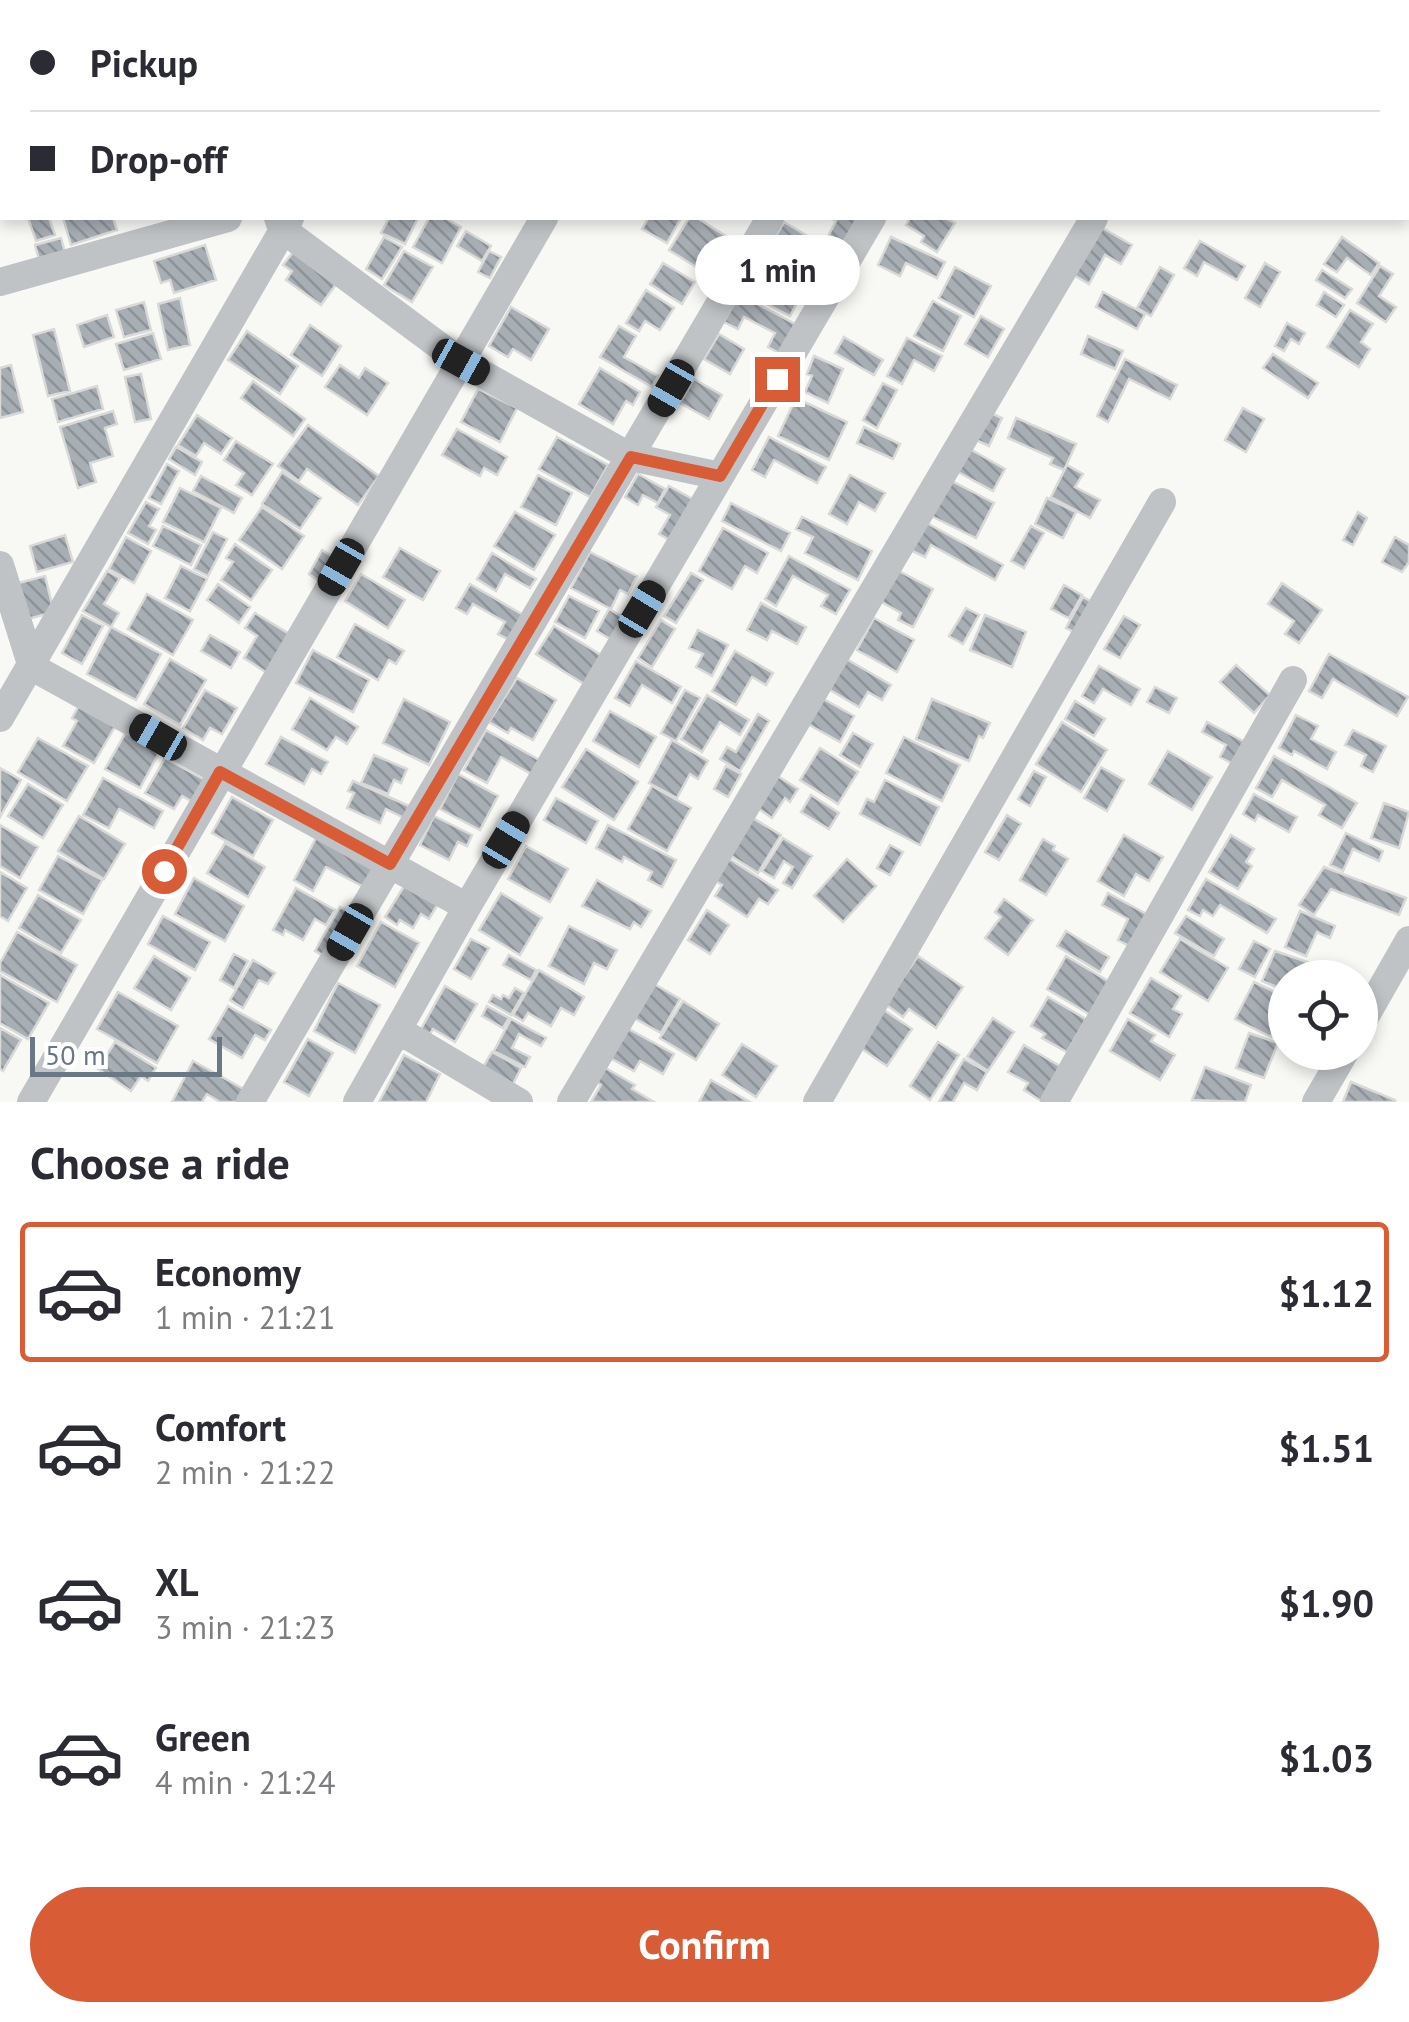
<!DOCTYPE html>
<html lang="en">
<head>
<meta charset="utf-8">
<style>
	body { margin:0; font-family:"PT Sans",sans-serif; background:#f7f7f7; color:#2b2b33; height:100vh; display:flex; flex-direction:column; font-size:38px; white-space:nowrap }
	* { box-sizing:border-box; margin:0 }
	p { font-size:32px; color:#7c7c81 }
	.icon { flex:none; width:55px; height:55px; fill:none; stroke:currentColor; stroke-width:2; stroke-linecap:round; stroke-linejoin:round }
	.map { position:relative; height:1102px; overflow:hidden }
	.drawer { display:flex; flex-direction:column; background:#fff; flex:1 }
	.drawer>* { flex:none }
	.guide { position:absolute; left:0px; top:0px; width:1410px; height:220px; box-shadow:0 5px 15px #0003; display:grid; align-content:center; height:220px; padding:0 30px; background:#fff }
	.controls { position:absolute; left:1268px; top:960px; display:grid; gap:20px }
	.controls a { display:grid; place-items:center; width:110px; height:110px; border-radius:50%; background:#fff; box-shadow:0 5px 15px #0003; font-size:50px }
	.scale { position:absolute; left:30px; bottom:25px; width:192px; box-sizing:border-box; padding-left:10px; border:5px solid #697884; border-top:0; font-size:28px; line-height:35px; white-space:nowrap; color:#697884; -webkit-text-stroke:8px #fff; paint-order:stroke }
	.end { position:absolute; width:45px; height:45px; margin:-22px; border:12px solid #d85c35; background:#fff; box-shadow:0 0 0 5px #fff }
	.from { border-radius:50% }
	.bubble { position:absolute; height:70px; border-radius:35px; background:#fff; box-shadow:0 5px 15px #0003; font-size:32px; font-weight:700; line-height:70px; text-align:center }
	.car { position:absolute; width:30px; height:60px; margin:-30px -15px; border-radius:12px; box-shadow:0 0 8px 2px #0007; background:linear-gradient(#222 24%,#8ab4d8 0 40%,#222 0 76%,#8ab4d8 0 86%,#222 0) }
	.guide b { display:flex; align-items:center; gap:35px; height:95px; font-size:38px }
	.guide b+b { border-top:2px solid #e1e1e2 }
	.guide i { width:25px; height:25px; background:#2b2b33 }
	ul { padding:0; list-style:none }
	li { display:flex; align-items:center; gap:30px; height:140px; margin:0 20px 15px; padding:0 10px; border:5px solid transparent; border-radius:10px }
	li div { flex:1 }
	li b { display:block; font-size:38px }
	li em { font-style:normal; font-weight:700 }
	li.on { border-color:#d85c35 }
	li>.icon { width:90px; height:90px; stroke-width:1.5 }
	h2 { padding:0 30px; font-size:45px; line-height:120px }
	.cta { display:flex; gap:20px; margin-top:auto; padding:20px 30px }
	.cta a { flex:1; height:115px; border-radius:60px; background:#d85c35; color:#fff; font-size:40px; font-weight:700; line-height:115px; text-align:center }
	.map>svg:first-child { display:block }
</style>
</head>
<body>
<div class="map">
<svg width="1409" height="1102" viewBox="0 0 1409 1102">
	<defs>
		<pattern id="building-back-hatch" width="6" height="6" patternUnits="userSpaceOnUse" patternTransform="scale(2.5)"><rect width="6" height="6" fill="#a7aeb4"/><path d="M-1 5l2 2M0 0l6 6M5-1l2 2" fill="none" stroke="#8c9298"/></pattern>
	</defs>
	<rect width="100%" height="100%" fill="#f8f8f5"/>
	<!-- building -->
	<path fill="url(#building-back-hatch)" stroke="#d9d9d8" stroke-width="2.5" d="M28,218H49L55,235L36,241Z
		M63,218H113L117,230L71,245Z
		M389,218H418L405,244L381,233Z
		M429,218H445L461,227L442,263L413,247Z
		M648,218H681L667,243L642,229Z
		M689,218H697L726,236L704,272L669,250Z
		M830,218H860L842,249L826,240L836,221Z
		M910,218H945L955,223L937,252L921,242L924,236L906,225Z
		M784,222L809,237L802,249L819,259L809,276L766,252Z
		M1099,226L1132,245L1121,264L1105,255L1089,284L1072,274Z
		M466,231L491,246L482,261L457,246Z
		M384,237L402,247L382,279L366,269Z
		M891,237L945,262L937,278L906,263L900,276L878,265Z
		M1342,237L1379,263L1371,275L1347,258L1337,272L1324,264Z
		M61,238L66,256L40,263L35,245Z
		M1200,241L1245,266L1237,280L1204,262L1197,276L1184,268Z
		M205,245L216,280L174,293L170,280L161,283L154,261Z
		M294,251L337,283L321,305L286,280L292,271L283,265Z
		M404,251L433,267L412,302L384,285Z
		M489,251L501,257L490,278L478,272Z
		M763,256L770,259L768,264L807,284L790,316L744,292Z
		M663,263L695,282L682,304L650,284Z
		M1265,263L1280,272L1260,307L1245,298Z
		M1380,266L1393,274L1379,296L1396,307L1386,322L1357,303Z
		M955,267L991,286L974,317L939,298Z
		M1160,267L1174,275L1151,316L1137,308Z
		M1322,270L1352,289L1345,298L1316,280Z
		M646,290L674,308L660,330L645,321L639,331L626,323Z
		M1103,292L1145,314L1137,329L1096,307Z
		M1324,292L1344,305L1336,317L1317,305Z
		M739,294L797,325L781,354L768,347L775,333L744,317L738,329L724,322Z
		M180,298L190,345L168,350L158,304Z
		M933,301L961,316L943,351L914,336Z
		M144,302L151,330L124,337L116,310Z
		M511,307L549,329L531,360L513,349L508,357L489,346Z
		M1350,310L1373,324L1361,342L1370,349L1359,367L1327,347Z
		M107,315L114,337L84,347L77,325Z
		M981,316L1004,329L988,357L965,344Z
		M1287,323L1305,333L1299,344L1291,339L1284,351L1275,346Z
		M310,325L341,346L322,376L291,355Z
		M619,326L636,336L624,357L658,376L652,387L600,357Z
		M54,329L70,391L48,396L33,335Z
		M247,331L298,366L280,394L228,360Z
		M153,333L161,359L124,370L116,344Z
		M719,334L744,349L730,374L704,359Z
		M1088,336L1123,351L1115,369L1081,354Z
		M844,337L883,360L874,375L835,353Z
		M907,338L942,356L934,371L914,360L902,384L887,376Z
		M1273,354L1318,383L1308,398L1263,368Z
		M814,356L843,369L828,403L805,392L812,376L807,374Z
		M1125,359L1177,385L1170,399L1129,379L1108,422L1097,416Z
		M11,365L23,412L0,418V368Z
		M340,365L359,378L365,368L388,383L367,415L325,387Z
		M600,368L640,392L633,405L626,401L613,424L579,404Z
		M141,374L151,419L135,422L125,377Z
		M694,379L722,395L709,419L680,403Z
		M253,381L305,419L293,436L241,398Z
		M883,383L897,390L877,428L863,420Z
		M97,386L103,409L58,422L52,399Z
		M478,389L517,408L500,442L461,422Z
		M796,398L847,422L829,460L778,436Z
		M1243,408L1264,419L1246,452L1225,440Z
		M113,411L117,424L105,428L113,456L90,463L96,482L78,488L60,427Z
		M989,412L1002,418L989,446L976,440Z
		M197,415L232,438L221,454L204,443L196,456L178,445Z
		M1016,418L1076,444L1064,470L1050,464L1053,458L1008,438Z
		M308,425L379,476L358,505L307,469L299,481L278,466Z
		M864,427L900,444L893,459L857,443Z
		M457,429L507,457L497,475L484,468L480,476L442,455Z
		M557,437L608,465L590,497L539,469Z
		M769,437L826,467L817,483L774,460L765,477L752,470Z
		M236,441L273,464L252,495L236,485L244,473L224,460Z
		M176,447L202,462L195,475L169,459Z
		M970,449L1005,469L993,491L958,472Z
		M167,464L179,471L161,504L149,498Z
		M1067,465L1083,474L1075,487L1100,500L1090,518L1051,497Z
		M282,472L321,498L300,529L262,504Z
		M638,474L665,489L658,503L643,495L638,505L625,497Z
		M538,475L572,493L556,525L521,507Z
		M850,475L885,493L875,511L859,502L847,524L829,514Z
		M201,476L242,498L234,513L193,491Z
		M950,480L994,503L976,538L931,516Z
		M669,486L698,502L675,543L659,534L670,515L656,507Z
		M180,488L221,508L204,542L163,522Z
		M1047,498L1076,512L1063,538L1035,524Z
		M146,502L159,509L149,526L156,530L148,544L128,533Z
		M731,503L790,533L781,551L722,521Z
		M262,507L304,536L282,569L239,540Z
		M515,512L555,535L534,570L494,546Z
		M1358,512L1367,518L1353,545L1343,540Z
		M802,517L872,551L858,580L805,553L813,537L796,529Z
		M925,522L1003,565L995,580L931,545L925,557L910,550Z
		M163,526L201,545L191,565L153,546Z
		M1031,526L1044,533L1024,568L1011,561Z
		M723,528L768,553L757,573L745,566L732,589L699,571Z
		M213,532L227,539L208,576L194,569Z
		M65,535L73,562L37,572L30,546Z
		M126,537L151,551L134,583L109,569Z
		M1395,537L1409,545V562L1402,572L1382,562Z
		M235,544L272,570L251,600L221,580L233,562L226,558Z
		M400,548L440,571L423,600L383,577Z
		M322,550L333,557L319,581L309,574Z
		M590,552L637,576L628,594L620,590L611,609L571,588Z
		M492,553L536,579L530,588L505,574L496,591L477,579Z
		M789,556L850,590L836,614L821,606L828,595L793,576L776,606L765,599Z
		M181,566L207,579L190,611L165,598Z
		M897,570L933,589L913,627L898,620L901,613L880,601Z
		M107,571L120,578L104,604L119,613L111,627L83,611Z
		M691,573L703,580L676,623L664,616Z
		M361,574L405,600L388,628L345,601Z
		M45,576L54,612L24,620L15,584Z
		M1282,583L1322,610L1299,643L1285,634L1294,621L1268,604Z
		M218,584L250,607L239,623L207,600Z
		M470,584L525,616L511,641L498,634L505,622L473,604L467,614L456,608Z
		M1064,585L1082,595L1069,618L1051,609Z
		M147,594L193,620L173,655L128,629Z
		M569,596L599,611L585,638L555,622Z
		M1083,597L1094,603L1078,634L1066,628Z
		M761,603L806,627L797,644L772,631L767,640L747,630Z
		M966,608L979,615L963,644L949,636Z
		M609,609L624,618L612,640L597,631Z
		M255,613L291,635L267,673L244,658L257,636L245,628Z
		M82,615L103,626L82,664L62,653Z
		M985,615L1026,632L1012,667L970,650Z
		M1124,616L1140,625L1120,658L1104,649Z
		M874,618L914,640L897,672L857,650Z
		M661,620L675,629L652,667L638,658Z
		M355,624L404,651L396,664L389,660L378,680L337,657Z
		M554,626L601,655L584,684L536,654Z
		M111,627L161,654L136,700L87,674Z
		M698,630L728,645L712,676L696,667L703,654L689,648Z
		M210,635L240,652L231,668L201,651Z
		M313,650L369,680L353,712L296,683Z
		M735,651L773,673L766,685L752,677L736,705L712,691Z
		M1329,654L1408,697L1397,716L1333,679L1322,698L1309,691Z
		M843,657L891,685L882,700L868,692L859,707L825,687Z
		M170,659L206,680L180,725L144,704Z
		M636,661L681,687L672,703L642,685L630,706L615,698Z
		M1236,665L1270,695L1254,713L1220,682Z
		M1099,666L1140,689L1131,705L1103,689L1094,703L1082,696Z
		M517,678L556,700L533,740L511,728L508,733L489,722Z
		M1155,687L1177,698L1169,713L1147,702Z
		M205,690L237,708L222,734L210,728L203,740L183,728Z
		M685,690L700,698L676,741L661,733Z
		M707,695L749,720L740,735L720,722L702,752L681,739Z
		M820,697L854,716L840,742L806,723Z
		M310,698L358,727L347,744L336,737L327,750L292,729Z
		M404,699L450,722L429,765L383,743Z
		M932,699L990,723L983,738L979,736L969,761L916,739Z
		M1075,701L1105,719L1094,736L1065,719Z
		M81,702L117,723L94,763L63,746L77,721L72,718Z
		M610,711L656,737L639,767L593,741Z
		M758,714L769,721L740,771L720,759L727,747L736,752Z
		M1296,715L1318,726L1311,739L1336,752L1327,769L1294,751L1292,755L1279,748Z
		M1062,722L1107,750L1081,792L1036,764Z
		M1207,722L1245,742L1233,764L1220,757L1226,745L1202,732Z
		M486,730L541,761L533,775L501,757L487,783L464,770Z
		M1353,730L1386,746L1373,772L1361,766L1366,755L1345,745Z
		M126,732L160,751L140,788L105,769Z
		M853,733L873,744L860,767L840,755Z
		M281,737L328,762L321,774L312,769L304,784L266,764Z
		M904,737L960,765L942,801L886,773Z
		M38,738L88,766L67,801L18,772Z
		M672,740L708,761L698,779L690,774L677,798L649,783Z
		M820,748L858,772L838,804L800,780Z
		M586,749L638,782L614,820L562,787Z
		M1168,751L1212,777L1192,810L1149,784Z
		M374,755L407,769L401,783L394,780L388,794L361,783Z
		M1274,756L1357,803L1342,828L1319,815L1325,805L1282,780L1272,797L1256,788Z
		M165,758L205,780L193,802L182,796L174,809L145,793Z
		M726,766L741,774L728,797L714,789Z
		M1101,767L1124,780L1107,811L1084,798Z
		M0,768L21,780L0,817Z
		M1034,771L1046,777L1030,806L1018,799Z
		M458,774L498,796L480,830L440,809Z
		M776,775L798,789L790,802L785,798L772,818L756,807Z
		M103,778L163,811L154,828L119,809L109,828L83,815Z
		M885,780L939,807L920,845L860,814L867,799L874,802Z
		M353,781L409,806L404,818L386,809L380,823L347,808L354,793L348,791Z
		M28,784L63,805L43,838L8,816Z
		M652,786L691,808L667,851L628,829Z
		M1254,794L1297,817L1289,832L1258,815L1255,821L1243,814Z
		M811,795L839,813L829,829L801,812Z
		M232,797L273,820L253,856L212,833Z
		M556,798L598,821L586,843L544,820Z
		M1384,803L1409,812L1399,848L1371,838Z
		M1007,815L1021,824L999,860L985,852Z
		M79,816L125,844L104,879L58,851Z
		M434,816L472,835L467,846L458,842L449,860L420,845Z
		M751,817L781,835L758,873L728,854Z
		M0,825L38,847L20,878L0,866Z
		M608,825L676,860L662,887L648,880L652,872L624,857L622,862L596,848Z
		M1346,833L1383,851L1379,861L1353,849L1343,871L1330,865Z
		M1124,835L1163,857L1149,881L1136,874L1124,896L1098,881Z
		M1231,835L1254,849L1246,862L1252,866L1238,889L1209,872Z
		M317,836L379,862L364,887L326,867L313,891L294,880Z
		M783,838L812,856L792,888L783,883L793,867L784,861L774,878L762,871Z
		M1043,839L1055,846L1053,850L1068,859L1046,895L1020,880Z
		M225,843L265,867L248,897L207,873Z
		M890,845L903,852L890,875L877,868Z
		M526,846L568,869L550,902L508,879Z
		M58,856L102,880L83,914L39,890Z
		M728,858L778,890L768,904L759,899L747,917L715,896L722,885L714,880Z
		M847,859L876,886L843,922L814,896Z
		M1324,867L1406,898L1399,915L1331,889L1314,915L1299,905Z
		M0,872L27,888L8,921L0,916Z
		M194,878L244,906L225,941L175,914Z
		M1206,879L1276,919L1267,933L1220,905L1213,916L1203,910L1200,916L1188,910Z
		M597,880L651,911L641,927L634,922L630,929L582,906Z
		M406,883L439,902L429,919L421,914L413,928L400,920L397,925L385,917Z
		M296,888L335,910L326,925L315,919L303,940L285,930L283,935L273,930Z
		M501,893L542,918L520,955L479,930Z
		M1108,893L1152,917L1135,949L1118,940L1128,919L1102,905Z
		M38,895L81,920L61,953L19,928Z
		M1004,899L1033,920L1008,955L985,938L1001,917L995,912Z
		M340,907L354,914L329,959L315,951Z
		M707,910L729,925L710,954L688,940Z
		M1300,911L1335,926L1330,938L1317,932L1306,956L1285,947Z
		M163,916L210,942L195,970L148,944Z
		M1186,916L1224,939L1214,956L1175,933Z
		M381,922L419,943L395,987L357,966Z
		M569,926L617,950L607,969L594,963L584,984L549,966Z
		M1066,931L1109,957L1100,972L1057,946Z
		M17,932L77,965L57,1002L0,971V963Z
		M471,939L489,948L471,979L454,969Z
		M1180,939L1228,968L1208,1001L1160,972Z
		M1254,941L1270,949L1255,977L1239,969Z
		M1275,951L1334,971L1331,978H1285V990L1262,981Z
		M234,954L248,961L234,988L220,980Z
		M509,955L536,970L531,980L503,965Z
		M154,956L190,978L171,1010L134,988Z
		M918,956L963,987L936,1028L909,1009L903,1017L885,1004Z
		M1066,956L1113,984L1094,1017L1047,989Z
		M253,960L275,973L268,984L259,980L243,1008L230,1000Z
		M539,970L584,997L574,1015L561,1008L551,1026L528,1013L523,1021L513,1015Z
		M0,975L49,1003L28,1039L0,1023Z
		M1151,978L1181,996L1173,1009L1182,1014L1169,1037L1130,1013Z
		M1254,982L1285,997V1015L1282,1013L1271,1037L1235,1019Z
		M338,983L380,1005L355,1053L314,1031Z
		M654,984L680,999L661,1033L634,1018Z
		M445,986L477,1004L455,1042L433,1029L430,1034L421,1029Z
		M515,988L524,993L511,1015L489,1002L493,995L501,999L503,995L509,998Z
		M118,992L178,1026L157,1063L97,1029Z
		M1048,997L1086,1019L1067,1052L1042,1038L1045,1034L1031,1026Z
		M683,1001L719,1024L696,1060L660,1038Z
		M228,1006L271,1030L265,1040L255,1035L242,1058L209,1039Z
		M487,1006L509,1018L503,1028L482,1016Z
		M884,1010L912,1029L887,1066L859,1047Z
		M993,1018L1014,1032L988,1071L967,1057Z
		M511,1019L546,1038L541,1046L519,1034L512,1048L530,1057L525,1067L494,1051Z
		M1128,1019L1155,1035L1151,1041L1175,1055L1160,1080L1110,1051Z
		M0,1028L21,1040L3,1071L0,1069Z
		M627,1028L674,1054L663,1074L640,1061L634,1071L610,1058Z
		M1249,1033L1278,1043L1264,1078L1236,1068Z
		M308,1039L333,1053L309,1096L284,1082Z
		M115,1042L156,1068L148,1081L141,1076L131,1091L98,1069Z
		M938,1042L959,1055L930,1100L910,1086Z
		M742,1044L777,1066L756,1097L722,1075Z
		M1024,1045L1065,1069L1043,1102L1024,1090L1028,1083L1008,1072Z
		M492,1052L521,1068L513,1084L483,1067Z
		M404,1055L440,1074L426,1102H379Z
		M964,1059L987,1072L977,1090L964,1083L953,1102H939Z
		M193,1061L249,1092L243,1102H220L207,1094L202,1102H172Z
		M604,1067L635,1085L632,1089L654,1102H591L601,1085L595,1081Z
		M1205,1067L1251,1085L1245,1102L1192,1100Z
		M711,1080L750,1102H699Z
		M1351,1082L1395,1100V1102H1343Z"/>
	<g fill="none" stroke-linecap="round" stroke-linejoin="round">
		<!-- minor -->
		<path stroke="#bfc3c6" stroke-width="28" d="M73,0V2
			M193,0L194,2
			M444,2L445,0
			M993,2L994,0
			M1408,189L1409,190
			M278,218L282,229L461,362L631,457L720,476
			M0,282L228,218
			M0,565L32,667L467,907
			M0,718L290,218
			M1360,1026L1409,940
			M398,1030L519,1102
			M31,1102L544,218
			M250,1102L770,218
			M357,1102L467,907L872,218
			M571,1102L1094,218
			M817,1102L1162,502
			M1054,1102L1293,680
			M1316,1102L1345,1052"/>
	</g>
	<g fill="none" stroke-linecap="round" stroke-linejoin="round">
		<!-- route -->
		<path stroke="#d85c35" stroke-width="12" d="M164,871L220,772L390,864L631,457L720,476L777,379"/>
	</g>
</svg>
<div class="controls">
<a><svg class="icon" aria-label="locate" viewBox="0 0 24 24"><circle cx="12" cy="12" r="6"/><path d="M12 2v4M12 18v4M2 12h4M18 12h4"/></svg></a>
</div>
<div class="scale">50 m</div>
<i class="end from" style="left:164px;top:871px"></i>
<i class="end" style="left:777px;top:379px"></i>
<div class="bubble" style="left:695px;top:235px;width:165px">1 min</div>
<i class="car" style="left:461px;top:362px;rotate:119deg"></i>
<i class="car" style="left:671px;top:388px;rotate:210deg"></i>
<i class="car" style="left:341px;top:567px;rotate:210deg"></i>
<i class="car" style="left:642px;top:609px;rotate:31deg"></i>
<i class="car" style="left:158px;top:737px;rotate:300deg"></i>
<i class="car" style="left:506px;top:840px;rotate:31deg"></i>
<i class="car" style="left:350px;top:932px;rotate:210deg"></i>
<div class="guide">
<b><i class="from"></i>Pickup</b>
<b><i></i>Drop-off</b>
</div>
</div>
<section class="drawer">
<h2>Choose a ride</h2>
<ul>
<li class="on"><svg class="icon" aria-label="car" viewBox="0 0 24 24"><path d="M5 17H2v-5l4-1 3-4h7l3 4 3 1v5h-3M9 17h6M6 11h13"/><circle cx="7" cy="17" r="2"/><circle cx="17" cy="17" r="2"/></svg><div><b>Economy</b><p>1 min · 21:21</p></div><em>$1.12</em></li>
<li><svg class="icon" aria-label="car" viewBox="0 0 24 24"><path d="M5 17H2v-5l4-1 3-4h7l3 4 3 1v5h-3M9 17h6M6 11h13"/><circle cx="7" cy="17" r="2"/><circle cx="17" cy="17" r="2"/></svg><div><b>Comfort</b><p>2 min · 21:22</p></div><em>$1.51</em></li>
<li><svg class="icon" aria-label="car" viewBox="0 0 24 24"><path d="M5 17H2v-5l4-1 3-4h7l3 4 3 1v5h-3M9 17h6M6 11h13"/><circle cx="7" cy="17" r="2"/><circle cx="17" cy="17" r="2"/></svg><div><b>XL</b><p>3 min · 21:23</p></div><em>$1.90</em></li>
<li><svg class="icon" aria-label="car" viewBox="0 0 24 24"><path d="M5 17H2v-5l4-1 3-4h7l3 4 3 1v5h-3M9 17h6M6 11h13"/><circle cx="7" cy="17" r="2"/><circle cx="17" cy="17" r="2"/></svg><div><b>Green</b><p>4 min · 21:24</p></div><em>$1.03</em></li>
</ul>
<div class="cta"><a>Confirm</a></div>
</section>
</body>
</html>
